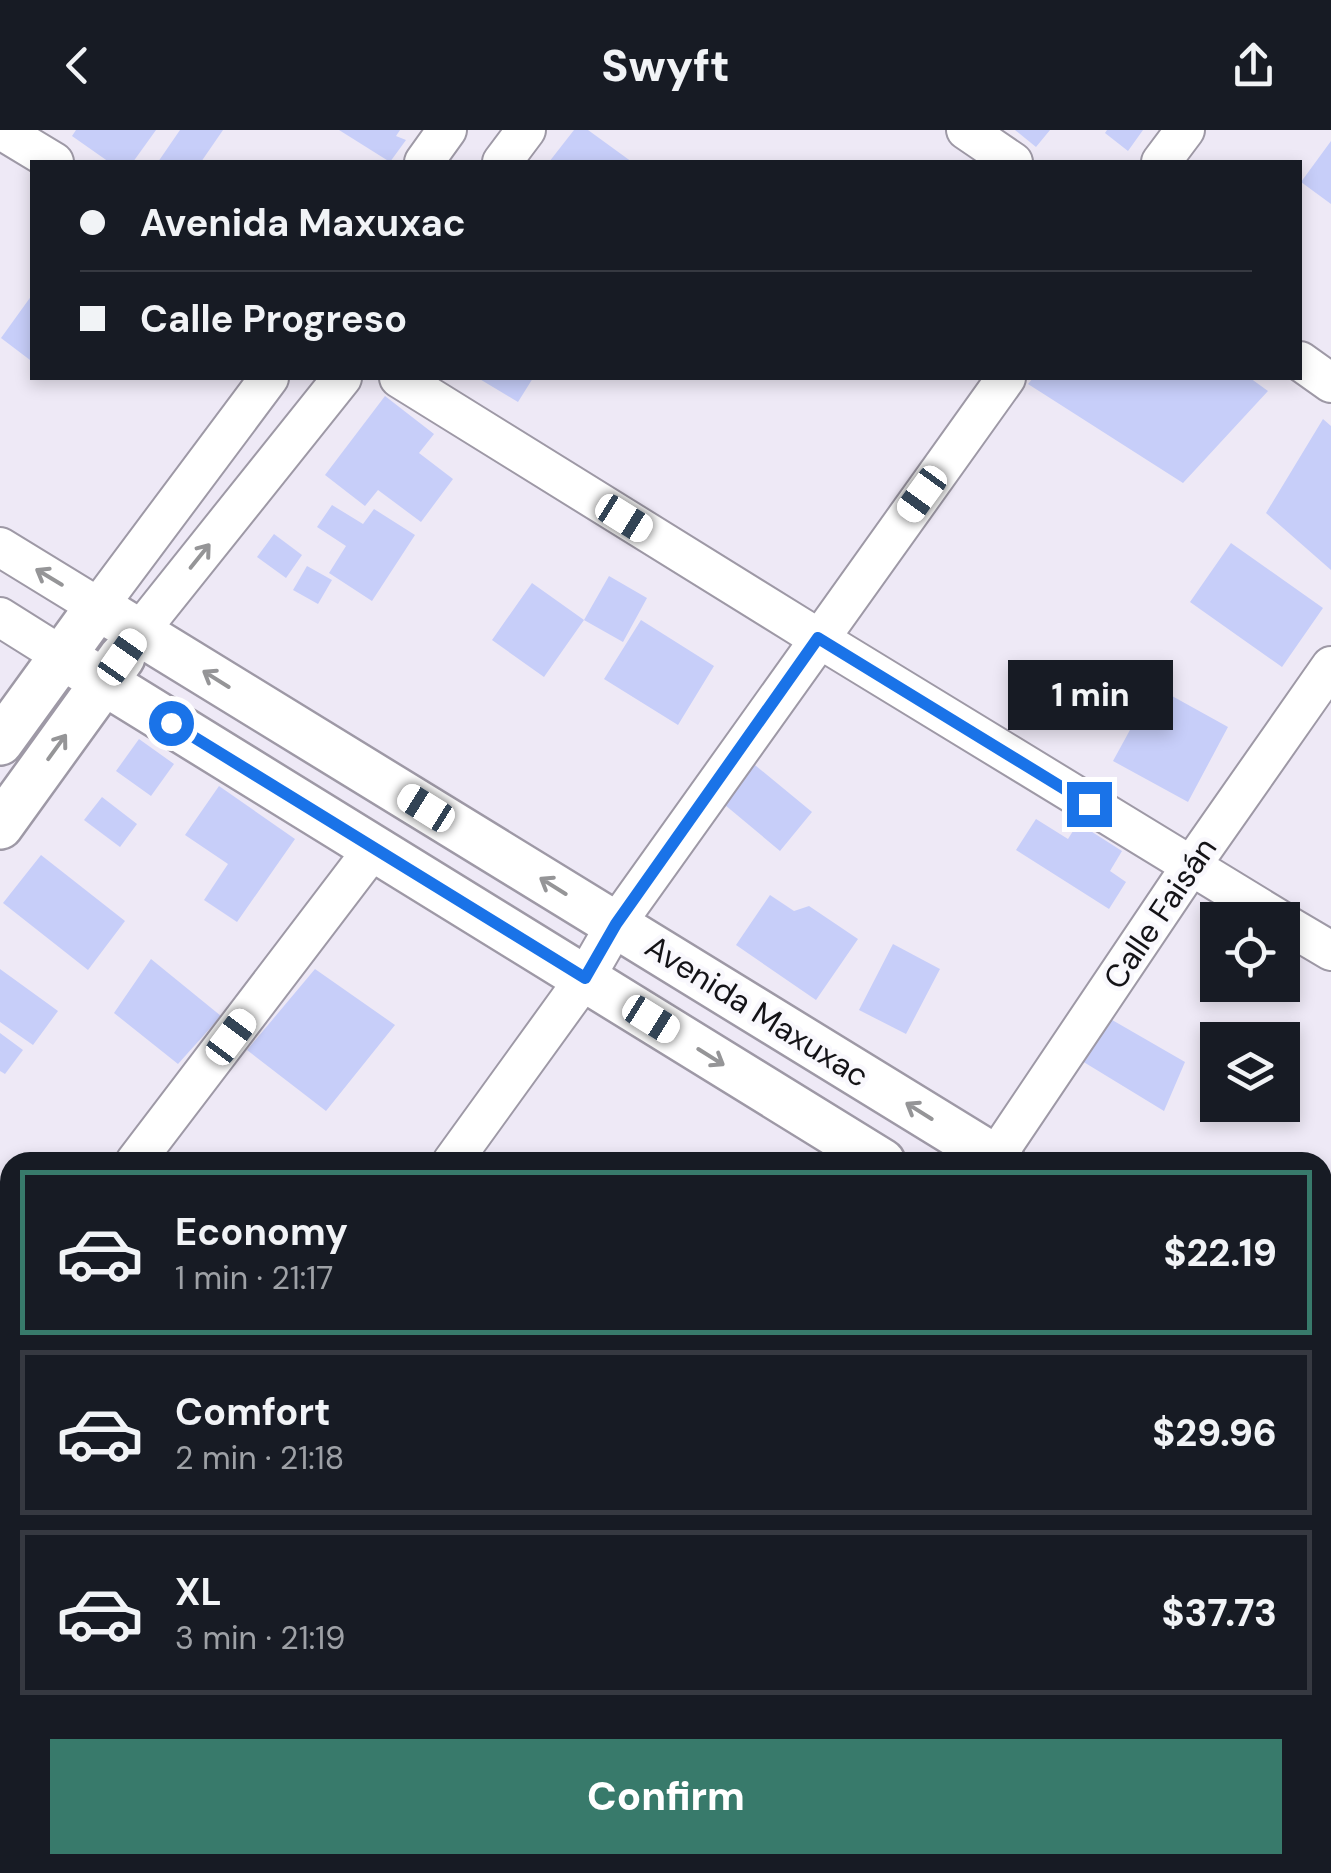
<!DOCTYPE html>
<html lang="en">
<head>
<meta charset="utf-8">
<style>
	body { margin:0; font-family:"DM Sans",sans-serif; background:#20242c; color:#f1f3f6; height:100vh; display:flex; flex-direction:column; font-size:38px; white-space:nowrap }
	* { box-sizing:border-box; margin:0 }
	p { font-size:32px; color:#9ea1a6 }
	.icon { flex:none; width:55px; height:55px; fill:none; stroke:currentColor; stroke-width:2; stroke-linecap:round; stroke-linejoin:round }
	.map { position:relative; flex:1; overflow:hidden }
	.panel { position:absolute; left:0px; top:1022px; width:1332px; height:722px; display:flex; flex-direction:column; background:#171b24; border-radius:30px 30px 0 0; box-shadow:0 5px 15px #0003 }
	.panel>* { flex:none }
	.guide { position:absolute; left:30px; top:30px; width:1272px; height:220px; border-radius:0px; box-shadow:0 5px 15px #0003; display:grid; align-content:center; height:220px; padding:0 50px; background:#171b24 }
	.controls { position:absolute; left:1200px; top:772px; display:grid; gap:20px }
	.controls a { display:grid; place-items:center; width:100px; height:100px; border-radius:0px; background:#171b24; box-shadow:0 5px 15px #0003; font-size:50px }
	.end { position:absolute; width:45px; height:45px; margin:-22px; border:12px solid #1a73e8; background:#fff; box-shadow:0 0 0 5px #fff }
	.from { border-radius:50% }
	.bubble { position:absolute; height:70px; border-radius:0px; background:#171b24; box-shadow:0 5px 15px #0003; font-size:32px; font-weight:800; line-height:70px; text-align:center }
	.car { position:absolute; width:30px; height:60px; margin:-30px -15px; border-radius:12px; box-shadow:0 0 8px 2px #0007; background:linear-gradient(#fff 24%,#345 0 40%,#fff 0 76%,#345 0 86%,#fff 0) }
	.guide b { display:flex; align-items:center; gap:35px; height:95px; font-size:38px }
	.guide b+b { border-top:2px solid #363941 }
	.guide i { width:25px; height:25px; background:#f1f3f6 }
	ul { padding:18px 0 0; list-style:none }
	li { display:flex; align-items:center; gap:30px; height:165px; margin:0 20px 15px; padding:0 30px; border:5px solid #363941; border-radius:0px }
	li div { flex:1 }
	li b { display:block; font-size:38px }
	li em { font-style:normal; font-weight:800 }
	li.active { border-color:#387a6b }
	li>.icon { width:90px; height:90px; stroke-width:1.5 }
	.cta { display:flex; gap:20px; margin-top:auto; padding:20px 50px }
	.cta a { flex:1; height:115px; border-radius:0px; background:#387a6b; color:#fff; font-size:40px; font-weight:800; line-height:115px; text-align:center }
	header { display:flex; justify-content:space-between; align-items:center; height:130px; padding:0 50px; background:#171b24; font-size:45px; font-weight:800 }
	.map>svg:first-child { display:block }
</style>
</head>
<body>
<header><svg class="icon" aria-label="back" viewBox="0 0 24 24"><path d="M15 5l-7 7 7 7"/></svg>Swyft<svg class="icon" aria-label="share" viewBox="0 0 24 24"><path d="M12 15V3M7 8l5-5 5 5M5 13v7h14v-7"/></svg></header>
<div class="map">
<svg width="1331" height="1743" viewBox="0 0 1331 1743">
	<rect width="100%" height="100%" fill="#eee9f6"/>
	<!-- building -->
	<path fill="#c7cef9" d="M76,0H156L133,32H109L72,6Z
		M180,0H223L201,32H158Z
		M339,0H400L396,6L406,10L390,32Z
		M574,0H588L632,32H549Z
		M1015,0H1050L1036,17Z
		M1107,0H1143L1128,21L1105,3Z
		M1331,11V74L1301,52Z
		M32,165V226L30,230L1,208Z
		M478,248H533L518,272Z
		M1033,248H1250L1268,261L1183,353L1028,254Z
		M385,266L434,304L419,323L453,349L421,392L378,360L365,376L325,345Z
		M1323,289L1331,296V440L1266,383Z
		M332,375L363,394L374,379L415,405L372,471L329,443L346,416L317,397Z
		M274,404L302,425L286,448L257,427Z
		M1231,413L1323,478L1282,537L1190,472Z
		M307,436L332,450L318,474L293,460Z
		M609,446L647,468L623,512L584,490L544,547L492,510L532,453L584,490Z
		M641,490L714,536L678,595L604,549Z
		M1154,556L1228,597L1188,672L1113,631Z
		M139,609L174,634L151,666L116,641Z
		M750,631L812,682L780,721L719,670Z
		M219,656L295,709L237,792L204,770L228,734L185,705Z
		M102,667L137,694L120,717L84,690Z
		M1036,689L1068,709L1078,693L1122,721L1110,741L1126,752L1109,779L1016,720Z
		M41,725L125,791L88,840L3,773Z
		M770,765L794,781L809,776L858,809L816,870L736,815Z
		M893,814L940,839L906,904L859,880Z
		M151,829L221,886L178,934L114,883Z
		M0,839L58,881L33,915L0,892Z
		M315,839L395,895L326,981L247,920Z
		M1107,887L1185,932L1164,981L1082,931Z
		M0,903L23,920L5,944L0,941Z
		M1322,1061L1331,1066V1128L1322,1129Z"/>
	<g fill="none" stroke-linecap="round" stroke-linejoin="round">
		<defs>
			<path id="minor" d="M1,0L54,32
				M966,0L1013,32
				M424,32L447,0
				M502,32L526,0
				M1161,32L1185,0
				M1300,231L1331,253
				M399,248L818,508L1280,790
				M0,417L98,477L269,248
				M0,487L62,526
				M139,502L342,248
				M1282,792L1331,821
				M135,1032L374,718
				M452,1032L585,848L616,794L1006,248
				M992,1032L1191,736L1331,536
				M0,1191L10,1198
				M1322,1402L1331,1390
				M0,1510L10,1517
				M1322,1642L1331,1648
				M732,1735L743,1743
				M152,1743L158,1735
				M473,1743L479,1735
				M786,1743L792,1735
				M1083,1743L1089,1735"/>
			<path id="major" d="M62,526L882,1032
				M0,612L98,477L1002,1032
				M0,696L122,527
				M1322,1229L1331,1234
				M1322,1305L1331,1310"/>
		</defs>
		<!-- minor casing -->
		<use href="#minor" stroke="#9e99a6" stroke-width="42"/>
		<!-- major casing -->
		<use href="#major" stroke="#9e99a6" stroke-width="50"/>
		<!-- minor -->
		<use href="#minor" stroke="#fff" stroke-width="38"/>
		<!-- major -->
		<use href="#major" stroke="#fff" stroke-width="45"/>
	</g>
	<!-- one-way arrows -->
	<defs><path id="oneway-shaft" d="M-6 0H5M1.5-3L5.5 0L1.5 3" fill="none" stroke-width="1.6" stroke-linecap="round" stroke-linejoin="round" transform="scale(2.5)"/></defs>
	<g stroke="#959597">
		<use href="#oneway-shaft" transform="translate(200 426) rotate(-51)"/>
		<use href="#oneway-shaft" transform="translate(49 447) rotate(-149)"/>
		<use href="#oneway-shaft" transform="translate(216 549) rotate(-148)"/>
		<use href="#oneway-shaft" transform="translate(57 617) rotate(-54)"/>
		<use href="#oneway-shaft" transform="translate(553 756) rotate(-148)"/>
		<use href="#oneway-shaft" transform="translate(711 927) rotate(32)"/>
		<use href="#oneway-shaft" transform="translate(919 981) rotate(-148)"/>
	</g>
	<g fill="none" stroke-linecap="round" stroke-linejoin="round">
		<!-- route -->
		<path stroke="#1a73e8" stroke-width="12" d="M171,593L585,848L616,794L818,508L1089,674"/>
	</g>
	<g text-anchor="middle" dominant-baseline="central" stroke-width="9" stroke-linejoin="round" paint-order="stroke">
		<!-- street labels -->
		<g font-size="32" fill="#141317" stroke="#f9f8fd">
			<text transform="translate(1160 783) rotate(-56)">Calle Faisán</text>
			<text transform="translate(757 881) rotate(32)">Avenida Maxuxac</text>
		</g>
	</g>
</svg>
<div class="controls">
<a><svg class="icon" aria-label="locate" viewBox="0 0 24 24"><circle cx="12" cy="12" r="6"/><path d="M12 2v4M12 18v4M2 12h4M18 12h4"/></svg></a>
<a><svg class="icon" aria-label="layers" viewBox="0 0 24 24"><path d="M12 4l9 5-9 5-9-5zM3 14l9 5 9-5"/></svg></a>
</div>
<i class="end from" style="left:171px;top:593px"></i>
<i class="end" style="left:1089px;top:674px"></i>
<div class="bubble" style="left:1008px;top:530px;width:165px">1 min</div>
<i class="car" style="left:922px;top:364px;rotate:216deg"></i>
<i class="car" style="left:624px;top:388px;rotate:122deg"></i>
<i class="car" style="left:122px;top:527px;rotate:35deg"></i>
<i class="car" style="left:426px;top:678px;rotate:302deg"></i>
<i class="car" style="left:651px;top:889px;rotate:122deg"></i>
<i class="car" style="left:231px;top:907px;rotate:37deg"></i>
<div class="guide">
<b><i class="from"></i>Avenida Maxuxac</b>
<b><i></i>Calle Progreso</b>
</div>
<section class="panel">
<ul>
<li class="active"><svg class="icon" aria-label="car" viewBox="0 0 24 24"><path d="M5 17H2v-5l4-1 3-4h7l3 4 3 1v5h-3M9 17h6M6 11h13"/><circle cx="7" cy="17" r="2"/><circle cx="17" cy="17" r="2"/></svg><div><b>Economy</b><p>1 min · 21:17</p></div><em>$22.19</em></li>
<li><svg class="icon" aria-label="car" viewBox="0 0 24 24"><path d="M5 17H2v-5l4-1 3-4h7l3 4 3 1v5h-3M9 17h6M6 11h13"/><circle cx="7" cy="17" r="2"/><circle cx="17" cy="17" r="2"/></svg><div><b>Comfort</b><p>2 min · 21:18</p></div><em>$29.96</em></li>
<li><svg class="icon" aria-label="car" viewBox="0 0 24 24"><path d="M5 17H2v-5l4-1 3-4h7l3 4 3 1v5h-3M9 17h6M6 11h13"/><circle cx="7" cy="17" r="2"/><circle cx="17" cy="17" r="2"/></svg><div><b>XL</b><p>3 min · 21:19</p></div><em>$37.73</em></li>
</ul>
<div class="cta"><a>Confirm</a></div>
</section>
</div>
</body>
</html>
